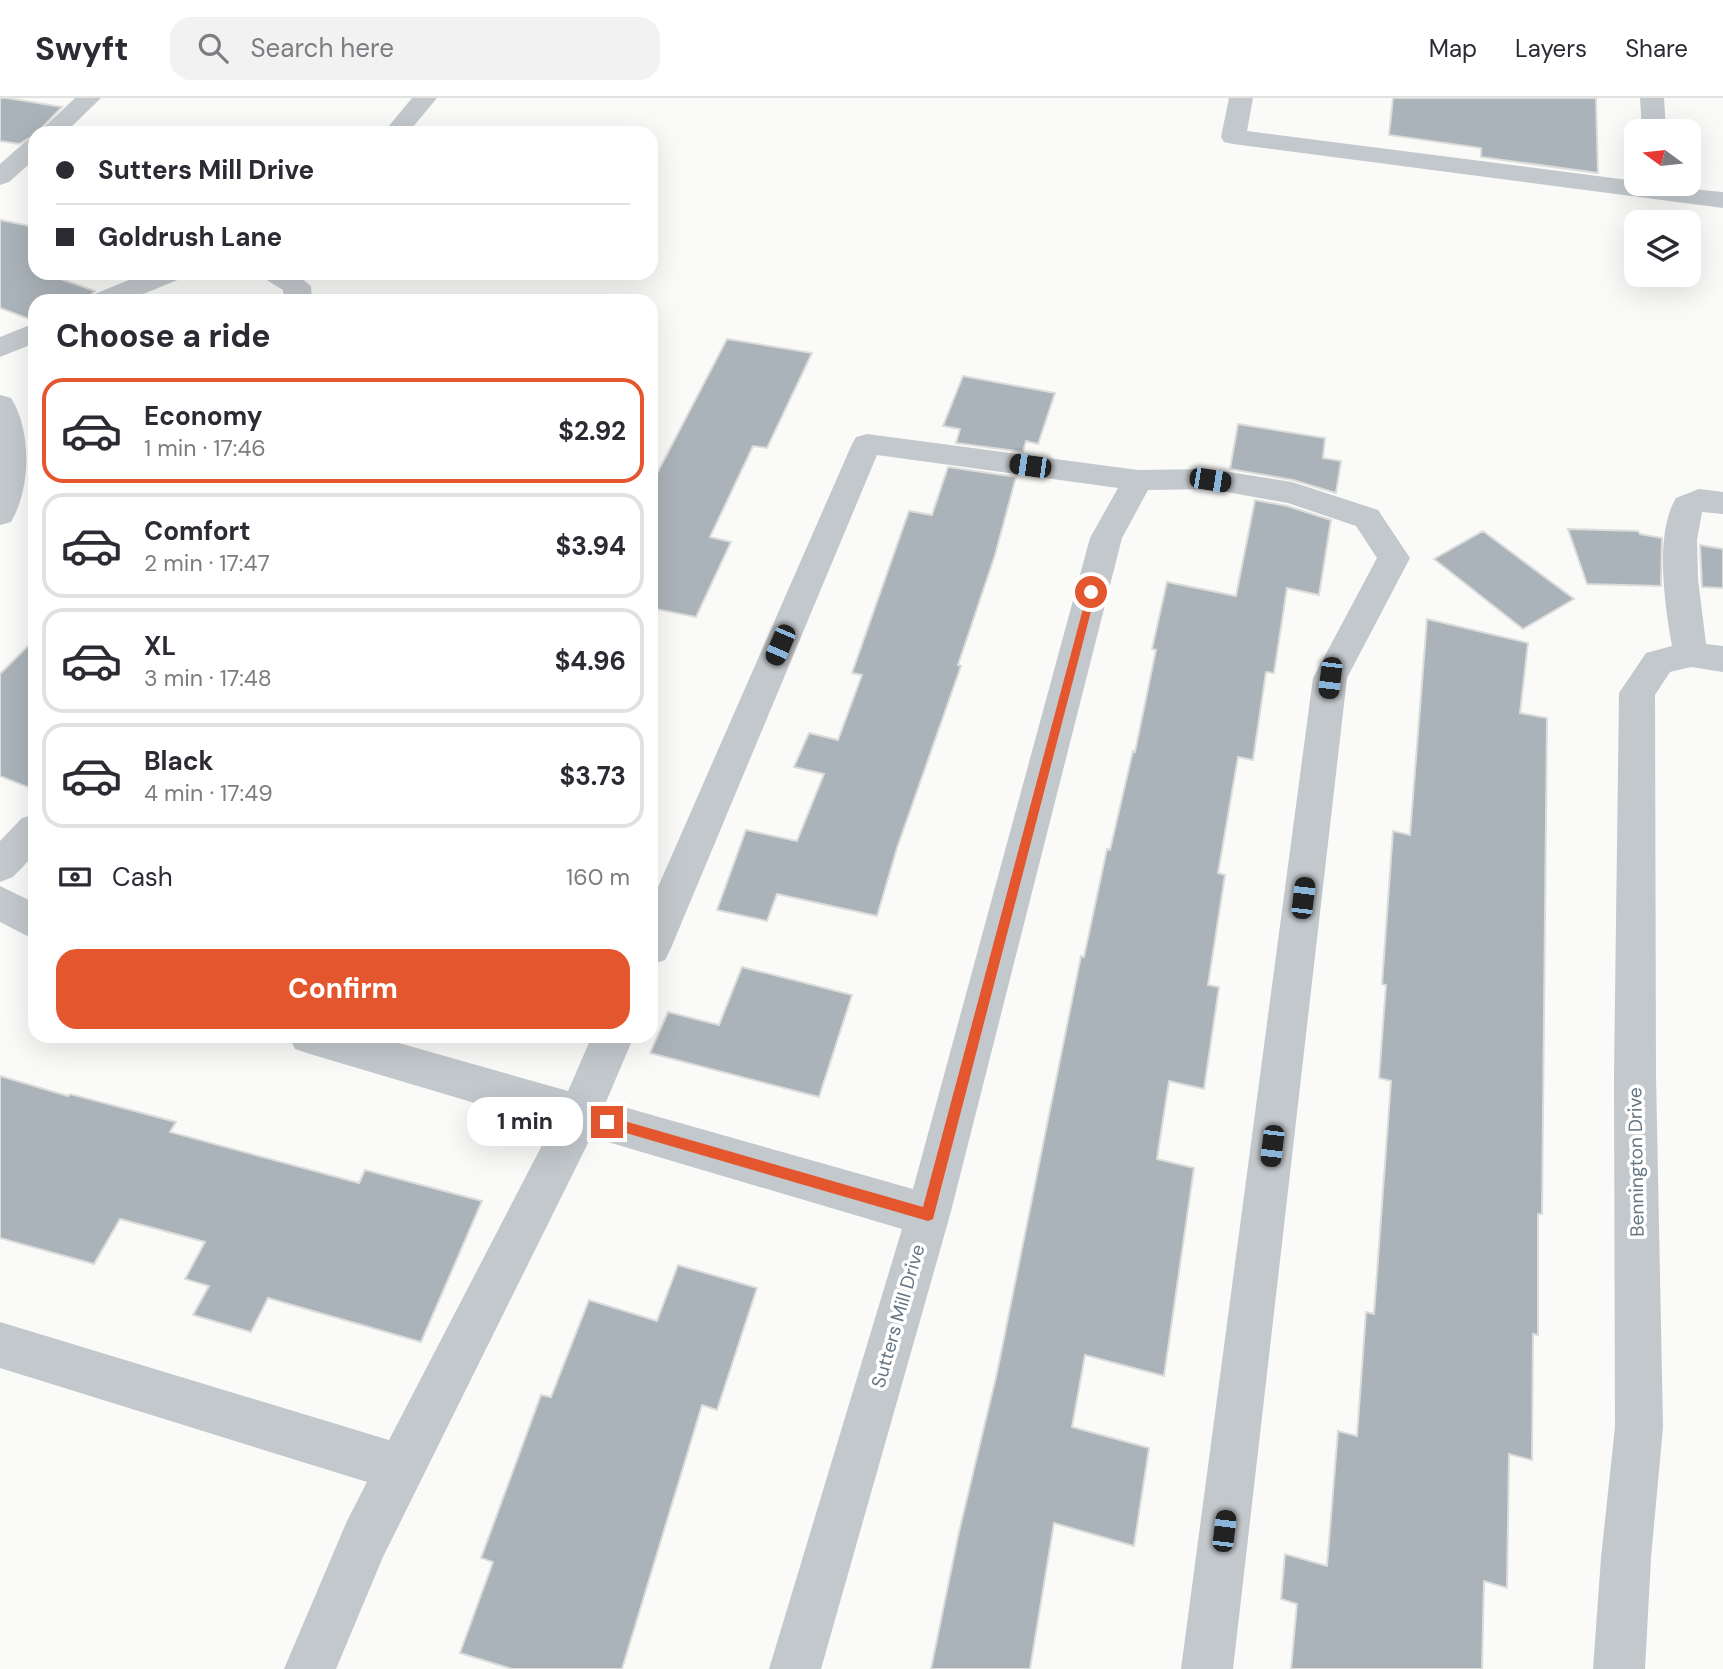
<!DOCTYPE html>
<html lang="en">
<head>
<meta charset="utf-8">
<style>
	body { margin:0; font-family:"DM Sans",sans-serif; background:#f2f2f3; color:#2b2b33; height:100vh; display:flex; flex-direction:column; font-size:26px; white-space:nowrap }
	* { box-sizing:border-box; margin:0 }
	p { font-size:23px; color:#7c7c81 }
	.icon { flex:none; width:38px; height:38px; fill:none; stroke:currentColor; stroke-width:2; stroke-linecap:round; stroke-linejoin:round }
	.map { position:relative; flex:1; overflow:hidden }
	.drawer { position:absolute; left:28px; top:196px; width:630px; height:749px; display:flex; flex-direction:column; background:#fff; border-radius:21px; box-shadow:0 7px 28px #0002 }
	.drawer>* { flex:none }
	.banner { position:absolute; left:28px; top:28px; width:630px; height:154px; border-radius:21px; box-shadow:0 7px 28px #0002; display:grid; align-content:center; height:154px; padding:0 28px; background:#fff }
	.needle { width:46px; rotate:285deg }
	.buttons { position:absolute; left:1624px; top:21px; display:grid; gap:14px }
	.buttons a { display:grid; place-items:center; width:77px; height:77px; border-radius:14px; background:#fff; box-shadow:0 7px 28px #0002; font-size:35px }
	.end { position:absolute; width:32px; height:32px; margin:-16px; border:9px solid #e4572e; background:#fff; box-shadow:0 0 0 4px #fff }
	.from { border-radius:50% }
	.bubble { position:absolute; height:49px; border-radius:21px; background:#fff; box-shadow:0 7px 28px #0002; font-size:23px; font-weight:700; line-height:49px; text-align:center }
	.car { position:absolute; width:21px; height:42px; margin:-21px -10px; border-radius:9px; box-shadow:0 0 5px 2px #0007; background:linear-gradient(#222 24%,#8ab4d8 0 40%,#222 0 76%,#8ab4d8 0 86%,#222 0) }
	.banner b { display:flex; align-items:center; gap:24px; height:66px; font-size:26px }
	.banner b+b { border-top:2px solid #e1e1e2 }
	.banner i { width:18px; height:18px; background:#2b2b33 }
	ul { padding:0; list-style:none }
	li { display:flex; align-items:center; gap:21px; height:105px; margin:0 14px 10px; padding:0 14px; border:4px solid #e1e1e2; border-radius:21px }
	li div { flex:1 }
	li b { display:block; font-size:26px }
	li em { font-style:normal; font-weight:700 }
	li.selected { border-color:#e4572e }
	li>.icon { width:63px; height:63px; stroke-width:1.5 }
	h2 { padding:0 28px; font-size:32px; line-height:84px }
	.pay { display:flex; align-items:center; gap:18px; height:77px; padding:0 28px; font-size:26px }
	.pay p { margin-inline-start:auto }
	.cta { display:flex; gap:14px; margin-top:auto; padding:14px 28px }
	.cta a { flex:1; height:80px; border-radius:21px; background:#e4572e; color:#fff; font-size:28px; font-weight:700; line-height:80px; text-align:center }
	header { display:flex; align-items:center; gap:42px; box-sizing:border-box; height:98px; padding:0 35px; background:#fff; border-bottom:2px solid #e1e1e2 }
	header strong { font-size:33px }
	nav { display:flex; gap:38px; margin-inline-start:auto; font-size:24px }
	.search { width:490px; height:63px; background:#f2f2f3; display:flex; align-items:center; gap:18px; box-sizing:border-box; padding:0 24px; border-radius:21px; color:#7c7c81; font-size:26px }
	.map>svg:first-child { display:block }
</style>
</head>
<body>
<header>
<strong>Swyft</strong>
<div class="search"><svg class="icon" aria-label="search" viewBox="0 0 24 24"><circle cx="10" cy="10" r="6"/><path d="M15 15l6 6"/></svg>Search here</div>
<nav><a>Map</a><a>Layers</a><a>Share</a></nav>
</header>
<div class="map">
<svg width="1723" height="1571" viewBox="0 0 1723 1571">
	<rect width="100%" height="100%" fill="#fafaf8"/>
	<!-- building -->
	<path fill="#aab3b9" stroke="#dcdcda" stroke-width="2" d="M0,0H7L62,9L35,37L19,46L0,43Z
		M1393,0H1596L1598,75L1481,59V50L1389,37Z
		M0,122L35,129V175H44L95,193L85,203H35V223L0,210Z
		M727,241L812,255L767,350L753,348L710,439L731,444L696,519L651,510V387Z
		M963,278L1055,295L1038,346L1026,343L1023,354L956,345L960,331L943,328Z
		M1238,326L1325,340L1323,360L1341,363L1336,395L1293,382L1230,371Z
		M948,369L1016,379L995,457L958,567L961,568L897,750L877,818L777,796L767,823L717,812L746,732L797,743L824,676L794,669L809,635L838,642L862,577L852,575L909,413L932,417Z
		M1255,402L1287,408L1331,422L1319,497L1287,490L1274,575L1266,574L1253,662L1238,659L1218,775L1225,777L1208,887L1219,889L1204,991L1169,983L1157,1061L1194,1070L1164,1278L1085,1257L1072,1329L1149,1350L1134,1448L1054,1425L1030,1571H931L959,1434L997,1275L1081,858L1084,859L1107,751L1110,752L1133,653L1135,654L1156,552L1152,551L1167,484L1236,498Z
		M1568,431L1638,433L1640,436L1662,440L1661,488L1587,486Z
		M1483,433L1574,501L1523,531L1434,461Z
		M1700,447L1723,451V490L1702,489Z
		M1427,521L1528,545L1520,615L1547,620L1542,1116H1538V1237L1533,1236L1532,1362L1509,1356L1507,1490L1484,1483L1482,1571H1291L1297,1506L1281,1501L1285,1456L1327,1468L1338,1333L1357,1338L1366,1214L1374,1216L1391,983L1379,980L1386,887L1382,886L1393,733L1410,737Z
		M35,541V692L0,678V576Z
		M742,869L852,897L819,999L650,955L668,914L719,927Z
		M0,978L68,998L70,996L176,1024L170,1034L359,1085L365,1072L482,1103L421,1244L268,1200L251,1234L193,1217L209,1188L185,1181L205,1144L120,1121L94,1166L0,1140Z
		M678,1167L757,1190L717,1312L702,1307L622,1571H512L460,1555L493,1464L481,1460L541,1297L551,1299L589,1202L657,1223Z"/>
	<g fill="none" stroke-linecap="round" stroke-linejoin="round">
		<!-- minor -->
		<path fill="#c3c8cc" fill-rule="evenodd" d="M75,0H101L65,35H38Z
			M412,0H437L408,35H383Z
			M1229,0H1253L1247,33L1636,83V86L1723,94V110L1233,46L1224,44L1221,39Z
			M1640,0H1664L1666,33H1642Z
			M35,40V61L9,84L0,87V66L26,43Z
			M146,175H184L180,181L126,203H88L92,197Z
			M261,175H295L311,188L312,203H284L283,192L265,181Z
			M35,225V245L0,259V239Z
			M0,297L11,300C32,333 31,390 11,424L0,427Z
			M867,336L1138,372L1210,371L1292,384L1378,412L1410,460L1347,580L1233,1571H1181L1313,580L1377,460L1356,428L1288,405L1210,391L1148,392L1122,440L950,1117L821,1571H769L902,1131L591,1039L383,1459L336,1571H284L347,1423L367,1384L0,1270V1224L389,1342L552,1028L310,956L295,951L289,938H374L568,993L592,938H634L606,1004L913,1091L1090,440L1118,390L877,357L671,850L665,862L651,867V805L852,346L856,339Z
			M1699,391L1723,394V416L1702,414L1697,442L1698,481L1706,546L1723,548V574L1691,569L1670,574L1655,597L1656,978L1663,1329L1651,1460L1645,1571H1593L1601,1460L1615,1329L1614,978L1619,595L1646,555L1672,548C1665,509 1654,436 1676,400Z
			M35,716V756L13,779L0,784V743L22,720Z
			M0,788L35,805V842L0,824Z"/>
	</g>
	<!-- route -->
	<path fill="#e4572e" d="M1088,492L1096,494L933,1121L928,1123L602,1028L600,1024L607,1018L923,1109Z"/>
	<g text-anchor="middle" dominant-baseline="central" stroke-width="7" stroke-linejoin="round" paint-order="stroke">
		<!-- street labels -->
		<g font-size="19" fill="#657683" stroke="#fff">
			<text transform="translate(1636 1064) rotate(-91)">Bennington Drive</text>
			<text transform="translate(898 1218) rotate(-74)">Sutters Mill Drive</text>
		</g>
	</g>
</svg>
<div class="buttons">
<a><svg class="needle" viewBox="-14 -14 28 28"><path d="M0-13l5 13h-10z" fill="#e53935"/><path d="M0 13l5-13h-10z" fill="#7c7c81"/></svg></a>
<a><svg class="icon" aria-label="layers" viewBox="0 0 24 24"><path d="M12 4l9 5-9 5-9-5zM3 14l9 5 9-5"/></svg></a>
</div>
<i class="end from" style="left:1091px;top:494px"></i>
<i class="end" style="left:607px;top:1024px"></i>
<div class="bubble" style="left:467px;top:999px;width:116px">1 min</div>
<i class="car" style="left:1030px;top:368px;rotate:278deg"></i>
<i class="car" style="left:1210px;top:382px;rotate:99deg"></i>
<i class="car" style="left:780px;top:547px;rotate:203deg"></i>
<i class="car" style="left:1330px;top:580px;rotate:187deg"></i>
<i class="car" style="left:1303px;top:800px;rotate:7deg"></i>
<i class="car" style="left:1272px;top:1048px;rotate:187deg"></i>
<i class="car" style="left:1224px;top:1433px;rotate:7deg"></i>
<div class="banner">
<b><i class="from"></i>Sutters Mill Drive</b>
<b><i></i>Goldrush Lane</b>
</div>
<section class="drawer">
<h2>Choose a ride</h2>
<ul>
<li class="selected"><svg class="icon" aria-label="car" viewBox="0 0 24 24"><path d="M5 17H2v-5l4-1 3-4h7l3 4 3 1v5h-3M9 17h6M6 11h13"/><circle cx="7" cy="17" r="2"/><circle cx="17" cy="17" r="2"/></svg><div><b>Economy</b><p>1 min · 17:46</p></div><em>$2.92</em></li>
<li><svg class="icon" aria-label="car" viewBox="0 0 24 24"><path d="M5 17H2v-5l4-1 3-4h7l3 4 3 1v5h-3M9 17h6M6 11h13"/><circle cx="7" cy="17" r="2"/><circle cx="17" cy="17" r="2"/></svg><div><b>Comfort</b><p>2 min · 17:47</p></div><em>$3.94</em></li>
<li><svg class="icon" aria-label="car" viewBox="0 0 24 24"><path d="M5 17H2v-5l4-1 3-4h7l3 4 3 1v5h-3M9 17h6M6 11h13"/><circle cx="7" cy="17" r="2"/><circle cx="17" cy="17" r="2"/></svg><div><b>XL</b><p>3 min · 17:48</p></div><em>$4.96</em></li>
<li><svg class="icon" aria-label="car" viewBox="0 0 24 24"><path d="M5 17H2v-5l4-1 3-4h7l3 4 3 1v5h-3M9 17h6M6 11h13"/><circle cx="7" cy="17" r="2"/><circle cx="17" cy="17" r="2"/></svg><div><b>Black</b><p>4 min · 17:49</p></div><em>$3.73</em></li>
</ul>
<div class="pay"><svg class="icon" aria-label="cash" viewBox="0 0 24 24"><path d="M3 7h18v10H3z"/><circle cx="12" cy="12" r="2"/></svg>Cash<p>160 m</p></div>
<div class="cta"><a>Confirm</a></div>
</section>
</div>
</body>
</html>
